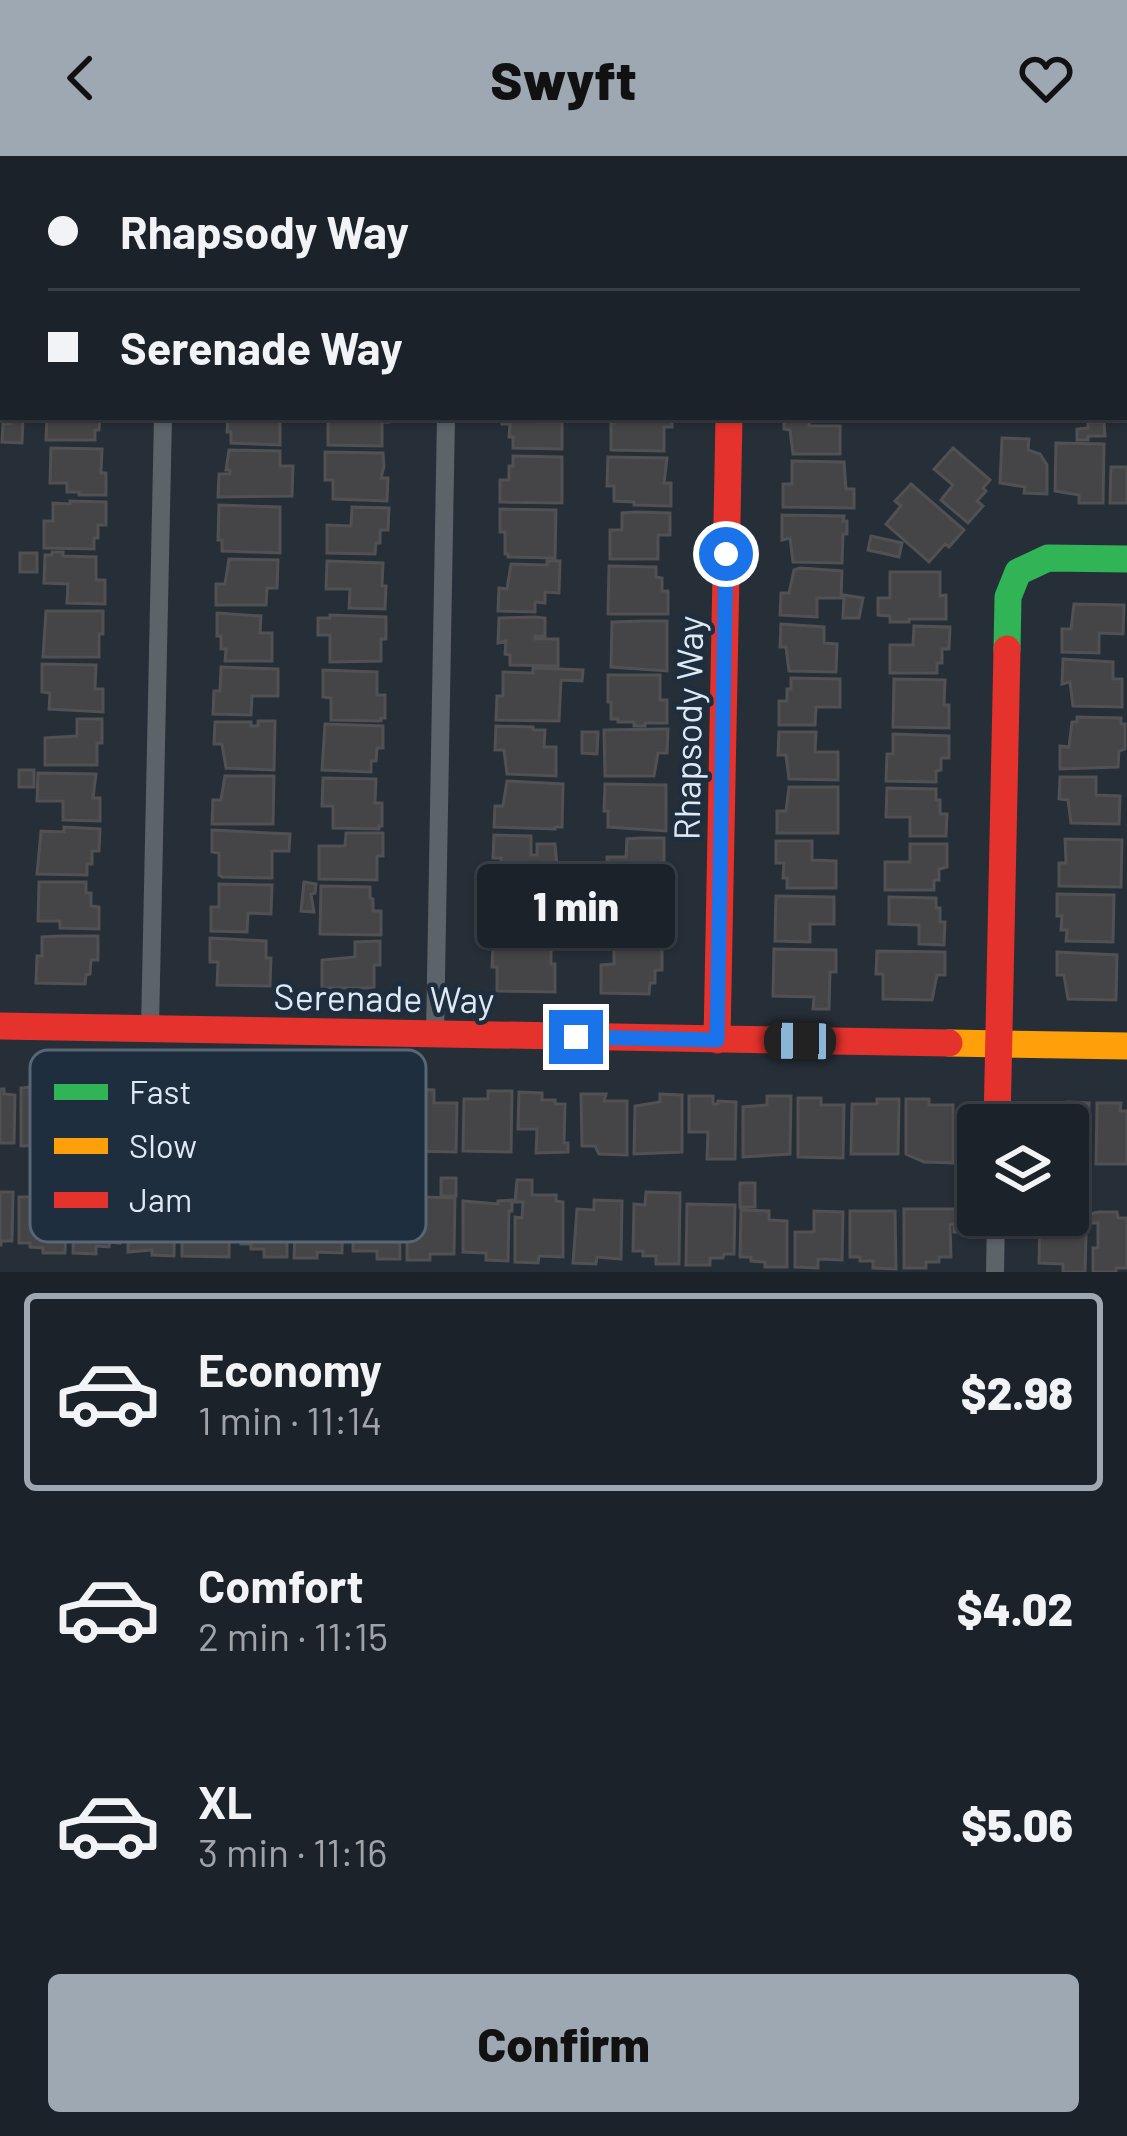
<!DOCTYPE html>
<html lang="en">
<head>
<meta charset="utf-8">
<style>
	body { margin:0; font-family:Barlow,sans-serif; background:#252a31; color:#f1f3f6; height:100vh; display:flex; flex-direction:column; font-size:45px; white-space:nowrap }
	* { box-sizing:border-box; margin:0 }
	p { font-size:39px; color:#a0a4a8 }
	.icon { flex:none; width:66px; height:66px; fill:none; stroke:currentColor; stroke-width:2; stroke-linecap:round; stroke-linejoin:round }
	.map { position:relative; height:1116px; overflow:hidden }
	.drawer { display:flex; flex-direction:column; background:#1c2229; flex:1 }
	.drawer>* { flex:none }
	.hud { position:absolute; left:0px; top:0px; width:1128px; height:264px; box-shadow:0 3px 9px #0004,0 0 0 3px #3a3f46; display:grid; align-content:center; height:264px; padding:0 48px; background:#1c2229 }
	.controls { position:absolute; left:957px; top:948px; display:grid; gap:24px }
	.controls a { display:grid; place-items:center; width:132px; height:132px; border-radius:12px; background:#1c2229; box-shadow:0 3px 9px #0004,0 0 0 3px #3a3f46; font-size:60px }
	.end { position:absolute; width:54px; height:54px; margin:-27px; border:15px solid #1a73e8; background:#fff; box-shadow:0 0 0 6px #fff }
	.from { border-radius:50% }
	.bubble { position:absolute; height:84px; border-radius:12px; background:#1c2229; box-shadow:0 3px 9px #0004,0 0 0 3px #3a3f46; font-size:39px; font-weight:800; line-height:84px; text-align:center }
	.car { position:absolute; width:36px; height:72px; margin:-36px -18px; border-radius:15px; box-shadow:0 0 9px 3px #0007; background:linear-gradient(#222 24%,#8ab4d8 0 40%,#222 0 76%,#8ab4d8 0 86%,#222 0) }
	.hud b { display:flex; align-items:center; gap:42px; height:114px; font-size:45px }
	.hud b+b { border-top:3px solid #3a3f46 }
	.hud i { width:30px; height:30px; background:#f1f3f6 }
	ul { padding:21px 0 0; list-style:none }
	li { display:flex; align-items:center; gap:36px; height:198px; margin:0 24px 18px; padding:0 24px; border:6px solid transparent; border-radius:12px }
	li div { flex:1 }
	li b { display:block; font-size:45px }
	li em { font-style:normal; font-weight:800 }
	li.current { border-color:#9ea8b2 }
	li>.icon { width:108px; height:108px; stroke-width:1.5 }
	.button { display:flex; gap:24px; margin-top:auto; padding:24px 48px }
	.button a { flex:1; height:138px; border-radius:12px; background:#9ea8b2; color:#111; font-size:48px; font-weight:800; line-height:138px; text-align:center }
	header { display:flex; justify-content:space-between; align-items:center; height:156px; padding:0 48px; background:#9ea8b2; color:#111; font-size:54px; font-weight:800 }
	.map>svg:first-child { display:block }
</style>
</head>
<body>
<header><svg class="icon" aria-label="back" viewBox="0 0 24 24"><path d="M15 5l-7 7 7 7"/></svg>Swyft<svg class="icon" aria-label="heart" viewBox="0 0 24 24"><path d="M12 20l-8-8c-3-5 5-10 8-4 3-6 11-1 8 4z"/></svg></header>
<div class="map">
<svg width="1127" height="1116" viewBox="0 0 1127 1116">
	<rect width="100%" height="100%" fill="#262e37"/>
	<!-- building -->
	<path fill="#454447" stroke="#515053" stroke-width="3" d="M11,261H23L22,287L2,286L3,268H11Z
		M47,261H100L99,274H95V284H46Z
		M219,261H280V289L231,287V276H227L228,263Z
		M328,261H389V266H382V290L328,289Z
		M500,261H539L538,266H562V293L513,292V281H509L510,268H502Z
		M614,261H672V271H664V295L611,294V267H614Z
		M784,261H809V270H840V298H793L790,274L784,273Z
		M1088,266H1104L1105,280H1088V284H1077V273L1088,272Z
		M1002,282L1029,283L1028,294L1040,298L1047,309V338L1024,337L1025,331L1000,327Z
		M1056,287L1104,288L1103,347H1079V339L1055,335Z
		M51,292L102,293L101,317H106V339H79V336H67V327H50Z
		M953,292L990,324L983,332L986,335L977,345L983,350L968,367L941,344L953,329L934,313Z
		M229,294L280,295V310H293L292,340L218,341L219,318H230V314H226Z
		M325,296L383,297L384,310L381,322H388L387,345L333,343V324H325Z
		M513,300L562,301V347L500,346V324H509V310H513Z
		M608,301L667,302L664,327H671V350L634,349V346L614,345V330H607Z
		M792,305L844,306L846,333H854V352L783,351V328H792Z
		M1111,311H1127V347H1110Z
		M911,328L964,374L949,391L945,388L929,406L886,368L901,350L895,345Z
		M70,345L106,346V369H98V382H94V393L44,392V365H53V347L70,348Z
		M219,349L280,351V397L222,395V384H218Z
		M352,351L389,352L388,374H380V387H376L375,398L327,397V369L351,370Z
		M500,353L556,354L555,402L508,401V398H505V376H500Z
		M635,356L670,357V379H658V403H610V374H622V357Z
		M782,359L844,360L843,365H847V378H843L842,407L793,406L790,382L782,384Z
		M871,380L902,387L899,401L868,394Z
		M52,396H63V400L96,401V424H105V448L67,447L68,428L44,427L45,399H52Z
		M20,397H37V416H20Z
		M229,403L278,404L277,432H267L266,449H216V428H225Z
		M327,405L383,407L382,430H386L385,453L349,452L350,433H326Z
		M547,405H560L559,437L545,436V447L535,446V456L498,455L499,432L507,433L511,408L547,409Z
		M609,410L656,411V421L662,422V435H668V458H608Z
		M800,412L842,415L841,442H817V461L780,459L781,437H789L794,414Z
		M890,416H940V440L946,439V463H909V466H890V460L878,459V442H890Z
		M844,439L863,442L859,462H843Z
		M1074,448L1124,449L1123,478L1099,477V497L1062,496V473H1071Z
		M46,455H103V478H99V501H43Z
		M217,457L261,460L260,477H272V505H225L226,493H221V480H217Z
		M330,459L386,461V483H381V505L330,506V479H318V462H330Z
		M535,461L545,462V480H535V483H558V510L510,509V499L505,498L506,485L498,487L499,462Z
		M643,465H667V515L611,511L612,466Z
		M781,468L824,471V487L837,488L836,516L789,515L786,491H780Z
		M914,470L950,471L949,493H942V507H937V517H890V489H913Z
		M1063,503L1113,506V523H1122V551L1073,550L1070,526L1062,528Z
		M42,508L96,509L95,533H103V556L49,553L50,537L42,536Z
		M221,511L278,513V540H252L251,559L213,558L214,535H220Z
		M533,512L583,514L582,525L561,524L559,565L496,564L497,540H503V516L533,517Z
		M323,514L377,516V539H385V562H381V565L331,564V542L323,541Z
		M608,519H660V544H667V567H645V570H634V566H618V563H611V546H608Z
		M791,522L840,523V551H816L815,569H779V545H787V533H791Z
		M894,523L945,524L944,549H949V572L893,571Z
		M1077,561L1121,562V568H1125V593L1119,595L1118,611L1060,613V590L1069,591L1072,566H1077Z
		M77,563H102V587H97V609H45V582L77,580Z
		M258,565H275L274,614L226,612L222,588H214L215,566H251V570H258Z
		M325,568L383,570V592H377L376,605H371V616L322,614Z
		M496,570L533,571V574H545L544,591H556V620L507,618L504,594H495Z
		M664,573H668L667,597H658L654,620H605L604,574Z
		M582,576H598L597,598L582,597Z
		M779,576H816L815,596H838V624L789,623L786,599H778Z
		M893,578L949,580V602H941V614L936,615V626L886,625L887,598H893Z
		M19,614H34V631H19Z
		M38,617L96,618L93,642H100V665L63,664V645H37Z
		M225,620H274L273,668H212L213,644H221Z
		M1060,621H1096V639L1120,640L1119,668L1071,667L1068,644L1059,643Z
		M323,622L376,623L375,647H382V670H379V673L333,672V650H322Z
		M507,625L563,628L562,671H555V673L494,671L495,650H503Z
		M605,628L666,629V675L608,671V655H604Z
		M789,631H838V677H777V655H786Z
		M887,632L936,633V644H940V658H947L946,680H910V661H886Z
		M64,671L100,673L99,695H92V708H87V719L37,718L41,675L64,676Z
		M212,674L290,678L289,695H272V722L222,721L219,719V697L212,696Z
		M346,677H383V700H377V724L319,723V690H345Z
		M494,679L531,680V699H537V688H555L557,710L554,711L556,724L554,728L505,726V715H501V702H493Z
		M639,682H664V706H659V719H655V729L607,728V701H626L627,683Z
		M1065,683L1122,684L1121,731L1059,730V707H1066Z
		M776,685H812V704L836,705V732H787V722H783L784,707H776Z
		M910,688H947V711L939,713V724H934V734H885V706H910Z
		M39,726H86V737H91V750L99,751V773L60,772V765H38Z
		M304,726L316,728L315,737L311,738L314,756L301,755Z
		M219,728L272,729L271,758L248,757L247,776L211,775V751H219Z
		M321,730L370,731V742L373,743V755H381V779L320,778Z
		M582,732H596L595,751L581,750Z
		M505,734L554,735V762H530L529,781H493V758H501V744H505Z
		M602,735L651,737V747H655V761L663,762L662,783L614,782V763H602Z
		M1057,738L1114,739L1113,786L1066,785L1067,774H1061L1062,760H1057Z
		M776,740L834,741V768H810V786L775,785Z
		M889,741L936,742V752H940V766H945L944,789L919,788V769L889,768Z
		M61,780H98V804H91L90,818L86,819L85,828L36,827L37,800H42V781Z
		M210,782L266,785V802H271L270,830L217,829L218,806H210Z
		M495,784L528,785V789H551V808H555V836L497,835V811H492L493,788Z
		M380,785V809H374V832H322V804L355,801V786Z
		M609,786H624L623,791H662V814H655V827H650L649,838L601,837V809L614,808V792H609Z
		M774,793L836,794V816H830L829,853H813L814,841L773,840Z
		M877,795L945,796V819H937L932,844L883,843V818H876Z
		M1057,796L1117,799L1116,844L1068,843L1064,819H1057Z
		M46,927H69V974L58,988L53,989L21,990V932L41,930L40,935H46Z
		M0,933H4V938L15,939L14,987H0Z
		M410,933L434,934V947H457L456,996L410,995Z
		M488,935H512L511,996L463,995L464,943H488Z
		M519,936L542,937V944H555V948H565L564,987H568V996L536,997L537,973H518Z
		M581,938H606L604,945H627V999L599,998L595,990H582Z
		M660,938L682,939V996L634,998L635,950L660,946Z
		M689,940H713V948H718V945L736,946L735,1003H707L708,976H689Z
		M767,940H791L790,998L743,1001V951L767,949Z
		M798,942H821V949H844L843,1002L798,1001Z
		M877,943H899L898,998H851L852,948H877Z
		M906,943H929V949H953V1007L924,1006L906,998Z
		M1067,946L1089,947L1088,984L1070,983L1069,1007L1068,969H1042L1043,953L1066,954Z
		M1097,947H1121L1120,955H1127V1008H1096Z
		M441,1022H456V1040H441Z
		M517,1024H532V1039H556V1045L563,1046V1101L539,1100L538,1107L515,1106V1061L522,1062L523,1046H515Z
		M740,1027H755V1051H740Z
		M0,1036H13L12,1085H1V1089H0Z
		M646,1036L680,1037L679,1108H656V1100H643V1095H633L634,1048L645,1049Z
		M129,1037H156V1043H175L174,1100L152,1099V1094L128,1096Z
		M93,1039L121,1040L120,1087L110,1086L109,1091L96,1090V1098L73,1097L74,1047L93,1048Z
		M182,1039L230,1041L229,1101L182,1100Z
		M19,1041H48V1058H57V1073L66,1070L65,1097H43V1092L30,1091V1087H19Z
		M242,1041H287V1101H264V1093H251V1088H241Z
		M423,1041L455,1042L454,1098H430V1104H407V1068H423Z
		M353,1042L399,1043L400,1103H377V1095H353Z
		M512,1044V1055H509L508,1105L486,1104V1097L463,1096V1045L498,1048V1045Z
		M594,1044L622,1045L621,1103L597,1101L596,1108L573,1107L577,1053L594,1054Z
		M315,1046L343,1047L342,1097L317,1096V1102H294L295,1077H302V1061H315Z
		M687,1048L735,1049L734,1098H724L723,1102H710V1109H686Z
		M904,1053H964V1076H954V1068H950L951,1101H939V1106H926V1112H904Z
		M741,1054L769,1055V1064L787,1065V1111H765V1106L751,1105V1101H740Z
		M814,1055L843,1056L842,1104L818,1103V1112L795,1111V1076H814Z
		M850,1055H895L896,1113L873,1112V1105H860V1101H850Z
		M1098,1056H1117L1118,1062H1127V1112H1116V1116H1093V1092H1098V1067H1090V1058Z
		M1068,1057V1080H1086L1085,1116H1063V1108L1039,1107L1040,1059H1068Z"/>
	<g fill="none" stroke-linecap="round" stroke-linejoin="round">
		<!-- street -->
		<path stroke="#5c6369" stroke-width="18" d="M751,0L760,3
			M168,3V0
			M452,3V0
			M1125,121H1127
			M0,137H3
			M150,872L163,261
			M435,878L446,261
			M995,1116L996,1059"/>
		<!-- fast -->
		<path stroke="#30b455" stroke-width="27" d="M1007,493L1008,441L1018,416L1048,402L1127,403"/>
		<!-- slow -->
		<path stroke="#ff9f0a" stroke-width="27" d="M949,887L1127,890"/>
		<!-- jam -->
		<path stroke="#e5322d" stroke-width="27" d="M0,870L949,887
			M717,884L729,261
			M997,969L1007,493"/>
	</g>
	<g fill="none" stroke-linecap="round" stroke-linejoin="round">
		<!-- route -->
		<path stroke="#1a73e8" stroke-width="15" d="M576,881L717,884L726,398"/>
	</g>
	<g text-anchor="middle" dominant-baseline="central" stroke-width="9" stroke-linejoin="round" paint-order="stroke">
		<!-- street labels -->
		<g font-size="36" fill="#dfe9f4" stroke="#1e2e3f">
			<text transform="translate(687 572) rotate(-89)">Rhapsody Way</text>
			<text transform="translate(384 841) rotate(1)">Serenade Way</text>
		</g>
	</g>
	<!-- legend -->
	<rect x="30" y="894" width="396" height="192" rx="18" fill="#1e2e3f" stroke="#586675" stroke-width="3"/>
	<rect x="54" y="928" width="54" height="16" fill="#30b455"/>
	<rect x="54" y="982" width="54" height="16" fill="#ff9f0a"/>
	<rect x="54" y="1036" width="54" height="16" fill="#e5322d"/>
	<g font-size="33" fill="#dfe9f4">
		<text x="129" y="948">Fast</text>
		<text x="129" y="1002">Slow</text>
		<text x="129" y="1056">Jam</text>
	</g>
</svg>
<div class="controls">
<a><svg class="icon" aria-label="layers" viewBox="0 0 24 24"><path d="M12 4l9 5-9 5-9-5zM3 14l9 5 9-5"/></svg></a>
</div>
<i class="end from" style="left:726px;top:398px"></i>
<i class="end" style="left:576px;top:881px"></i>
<div class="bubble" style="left:477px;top:708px;width:198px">1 min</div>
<i class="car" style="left:800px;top:885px;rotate:271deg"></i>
<div class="hud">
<b><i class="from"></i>Rhapsody Way</b>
<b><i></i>Serenade Way</b>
</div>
</div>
<section class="drawer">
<ul>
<li class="current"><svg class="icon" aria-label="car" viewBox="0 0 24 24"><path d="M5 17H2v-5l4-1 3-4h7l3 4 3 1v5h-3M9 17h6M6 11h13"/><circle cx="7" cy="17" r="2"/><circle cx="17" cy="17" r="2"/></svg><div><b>Economy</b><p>1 min · 11:14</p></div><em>$2.98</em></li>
<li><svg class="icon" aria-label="car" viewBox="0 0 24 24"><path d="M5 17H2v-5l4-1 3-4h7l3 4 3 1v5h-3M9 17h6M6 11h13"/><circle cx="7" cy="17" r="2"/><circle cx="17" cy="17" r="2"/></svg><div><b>Comfort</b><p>2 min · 11:15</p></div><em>$4.02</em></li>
<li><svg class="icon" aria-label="car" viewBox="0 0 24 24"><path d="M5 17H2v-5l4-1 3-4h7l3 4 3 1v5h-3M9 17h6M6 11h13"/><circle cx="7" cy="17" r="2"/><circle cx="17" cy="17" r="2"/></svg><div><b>XL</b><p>3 min · 11:16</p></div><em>$5.06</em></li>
</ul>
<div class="button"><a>Confirm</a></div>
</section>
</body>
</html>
